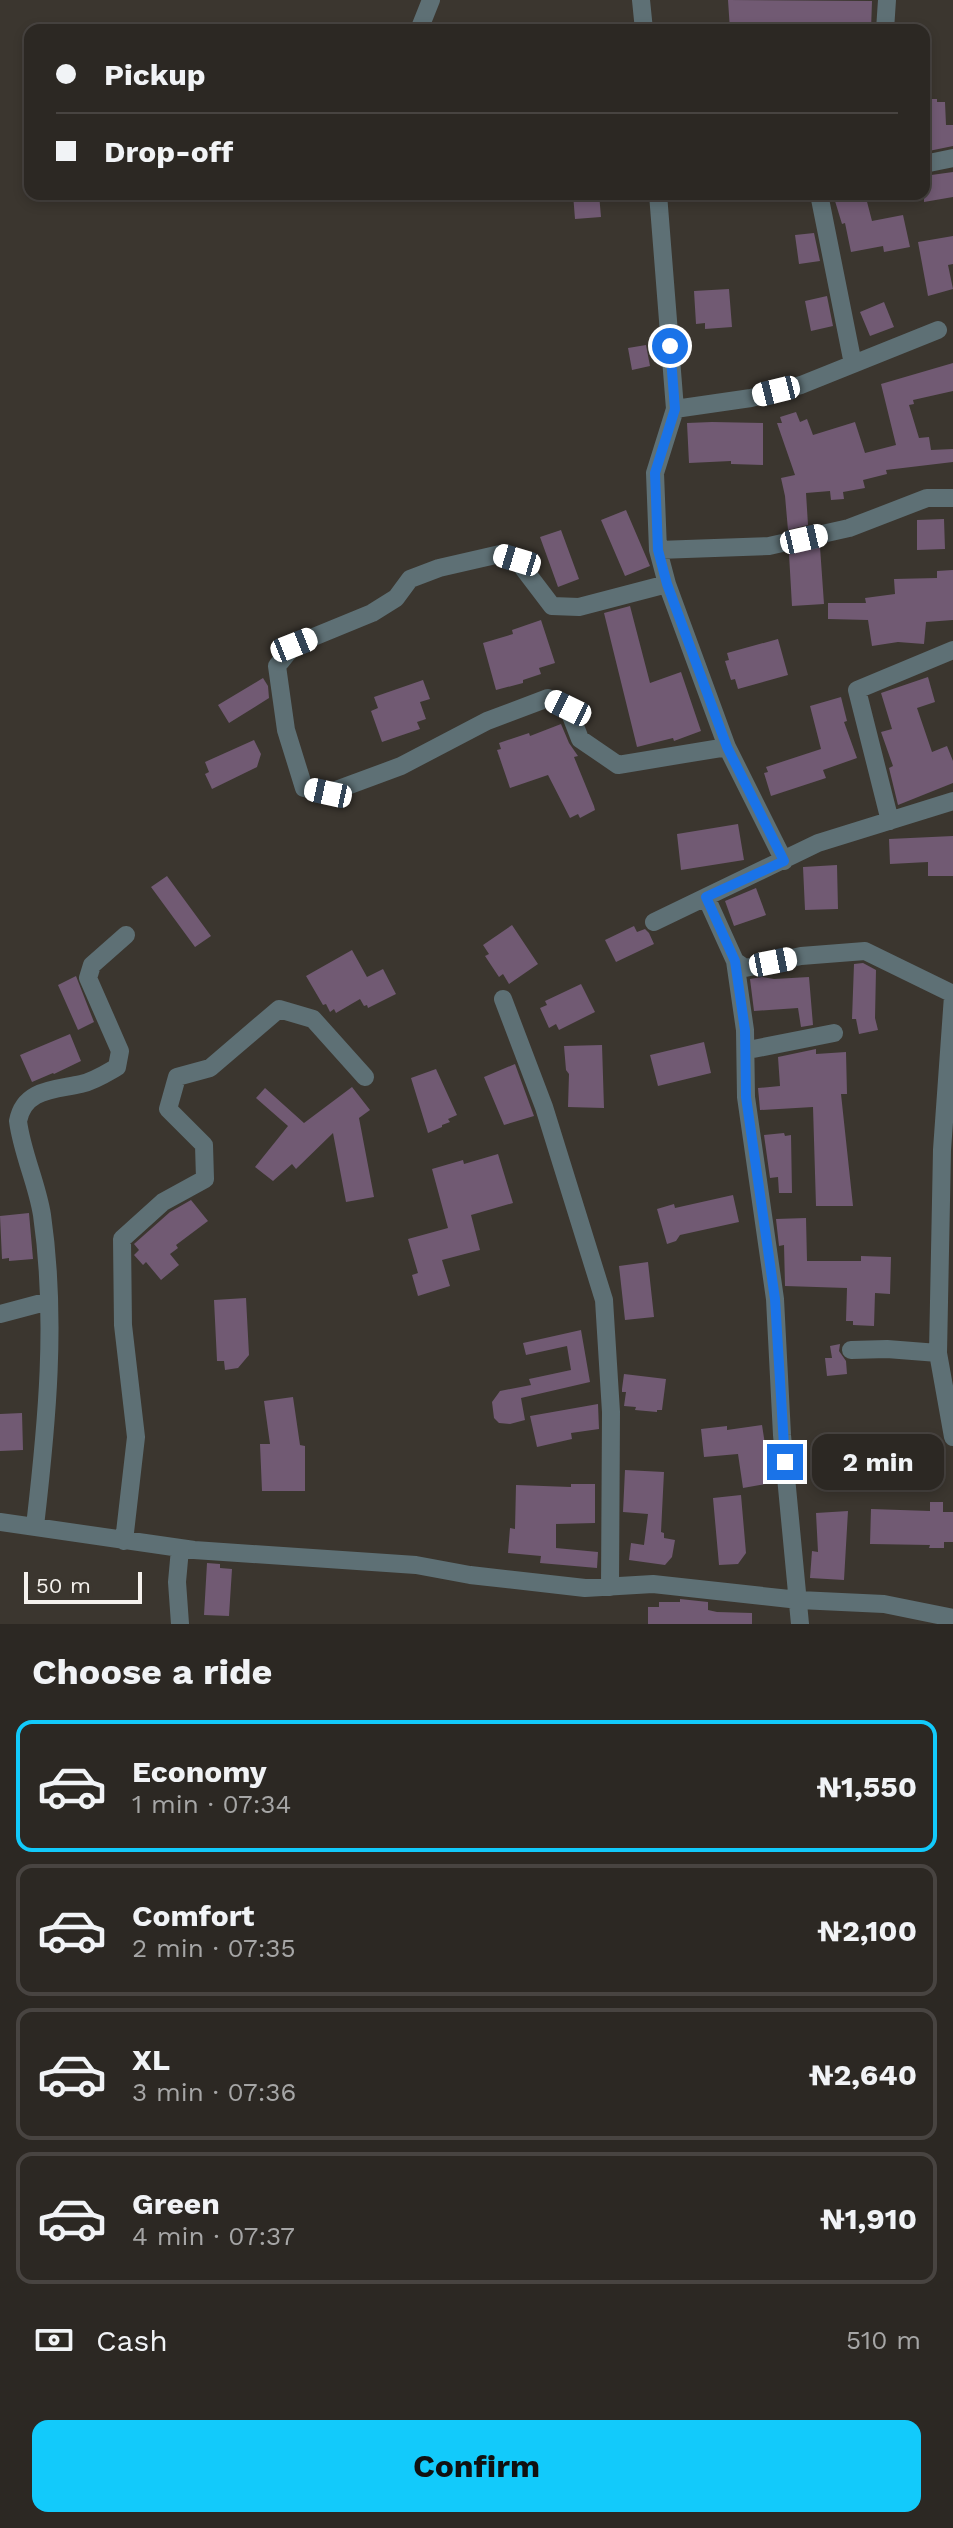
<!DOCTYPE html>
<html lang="en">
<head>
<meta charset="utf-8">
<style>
	body { margin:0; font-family:"Work Sans",sans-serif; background:#34302b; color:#f1f3f6; height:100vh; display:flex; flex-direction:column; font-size:30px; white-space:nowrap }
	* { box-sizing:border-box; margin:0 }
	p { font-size:26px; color:#a6a6a6 }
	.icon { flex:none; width:44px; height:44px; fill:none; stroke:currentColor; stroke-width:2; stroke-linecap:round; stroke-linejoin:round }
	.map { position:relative; height:1624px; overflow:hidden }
	.sheet { display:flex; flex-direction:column; background:#2c2823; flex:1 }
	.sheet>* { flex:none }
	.guide { position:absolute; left:24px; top:24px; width:906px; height:176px; border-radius:16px; box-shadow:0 4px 12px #0003,0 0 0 2px #484441; display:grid; align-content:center; height:176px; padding:0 32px; background:#2c2823 }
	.scale { position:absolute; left:24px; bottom:20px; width:118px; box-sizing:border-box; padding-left:8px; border:4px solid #f5f2ee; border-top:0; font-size:22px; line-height:28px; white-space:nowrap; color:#f5f2ee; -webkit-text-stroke:6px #3b362f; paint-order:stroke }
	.end { position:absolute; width:36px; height:36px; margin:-18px; border:10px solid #1a73e8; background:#fff; box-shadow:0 0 0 4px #fff }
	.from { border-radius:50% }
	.bubble { position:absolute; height:56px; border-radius:16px; background:#2c2823; box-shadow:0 4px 12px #0003,0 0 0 2px #484441; font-size:26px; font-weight:700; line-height:56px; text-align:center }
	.car { position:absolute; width:24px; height:48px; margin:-24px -12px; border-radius:10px; box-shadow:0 0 6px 2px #0007; background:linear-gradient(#fff 24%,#345 0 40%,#fff 0 76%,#345 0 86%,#fff 0) }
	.guide b { display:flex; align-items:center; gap:28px; height:76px; font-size:30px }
	.guide b+b { border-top:2px solid #484441 }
	.guide i { width:20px; height:20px; background:#f1f3f6 }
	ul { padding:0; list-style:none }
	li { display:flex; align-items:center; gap:24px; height:132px; margin:0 16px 12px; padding:0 16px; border:4px solid #484441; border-radius:16px }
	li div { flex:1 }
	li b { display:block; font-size:30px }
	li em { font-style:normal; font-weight:700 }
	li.active { border-color:#12cafb }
	li>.icon { width:72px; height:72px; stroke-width:1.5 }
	h2 { padding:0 32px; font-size:36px; line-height:96px }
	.pay { display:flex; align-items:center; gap:20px; height:88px; padding:0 32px; font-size:30px }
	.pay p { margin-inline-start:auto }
	.cta { display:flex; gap:16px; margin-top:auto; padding:16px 32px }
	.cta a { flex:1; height:92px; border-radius:16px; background:#12cafb; color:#111; font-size:32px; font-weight:700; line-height:92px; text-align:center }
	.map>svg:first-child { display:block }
</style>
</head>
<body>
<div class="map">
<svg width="953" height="1624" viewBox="0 0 953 1624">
	<rect width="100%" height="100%" fill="#3b362f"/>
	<!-- building -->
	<path fill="#715a73" d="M728,0L872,1L871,30H807V27L755,22L756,30H730Z
		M924,99H937V102H945L946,125H953V146L924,152Z
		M953,172V197L924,202V176Z
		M573,194H599L601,217L575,219Z
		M865,194L872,221L903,215L910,247L884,252L883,246L851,252L845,223L842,224L835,201Z
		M814,233L820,261L799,264L795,235Z
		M953,236V264L948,265L953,289L928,296L918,242Z
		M729,289L732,327L705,329V323L696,324L694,291Z
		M827,296L833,326L811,331L805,301Z
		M884,302L894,327L870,336L860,312Z
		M646,345L650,366L632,370L628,348Z
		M953,363V391L913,400L914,404L909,405L919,438L929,437L931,450L953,449V462L886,470L887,474L863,480L865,488L843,492L844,499L831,500L830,491L806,493L808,525L788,530L785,496L781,478L795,475L777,423H782L780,417L796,412L800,422L807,419L813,435L855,422L865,453L896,445L881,384Z
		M712,422L763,423V465L731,464V461L689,463L687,423Z
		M626,510L650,566L625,576L601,520Z
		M944,519L945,549L917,550V520Z
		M561,530L579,579L558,587L540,537Z
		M820,547L824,604L792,606L789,554Z
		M953,570V620L926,622L924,644L898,642L872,646L868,620L828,619V603H866L865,598L895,594L894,579L937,578V571Z
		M630,606L650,683L681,672L701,731L674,741L673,738L637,747L604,613Z
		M541,620L555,663L539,668L541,674L523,680V683L496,690L483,643L513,634L512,630Z
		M778,639L788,675L738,689L735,679L731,680L725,661L729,660L727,653Z
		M928,677L935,702L917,708L932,752L947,746L953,761V783L898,805L889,768L893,766L881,732L892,729L881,693Z
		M263,678L268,686L269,698L229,723L218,705Z
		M423,680L430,699L420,702L426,719L417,722L420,729L382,742L371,711L378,708L374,697Z
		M841,697L847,721L844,722L857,758L823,770L826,778L771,796L764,773L768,772L766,767L821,749L810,706Z
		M561,724L569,743L578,756L574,757L594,806L595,810L580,818L578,814L570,818L548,775L510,788L497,750L501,749L499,743L529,733L530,736Z
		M254,740L261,754L257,767L212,789L205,774L209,772L205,762Z
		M738,824L744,860L681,870L677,834Z
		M953,836V876H928V862L890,864L889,839Z
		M837,865L838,909L805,910L803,867Z
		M167,876L211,936L195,947L151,887Z
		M756,888L766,915L734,926L725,901Z
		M512,925L538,964L509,984L503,974L499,977L485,956L489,954L483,945Z
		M634,926L637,932L645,929L649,933L654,944L616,962L605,940Z
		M352,950L367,977L383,969L396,994L368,1008L367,1005L364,1006L360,999L336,1013L334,1009L330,1012L326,1004L323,1005L306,976Z
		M863,963L876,970L875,1018L878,1030L859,1034L856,1019H852L854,964Z
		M76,976L94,1022L78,1030L58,985Z
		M762,977L774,979L809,977L813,1025L801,1027L798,1008L754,1011L750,979Z
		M581,984L595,1012L559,1030L556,1024L549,1028L540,1008L547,1005L545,1001Z
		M70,1034L81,1061L54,1074L53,1073L32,1082L20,1055Z
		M704,1042L711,1073L658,1086L650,1055Z
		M602,1045L604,1108L568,1107L569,1074L566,1070L564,1046Z
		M816,1049V1054L846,1052L847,1094H841L853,1206H816L813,1107L760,1110L758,1088L780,1086L778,1057Z
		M515,1064L534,1116L504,1125L484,1077Z
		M436,1069L457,1115L448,1119L450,1122L442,1125V1127L428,1133L411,1078Z
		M352,1087L370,1110L359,1118L374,1197L346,1202L333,1133L296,1169L292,1164L273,1181L255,1167L288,1126L256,1098L265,1088L304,1123Z
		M784,1133L785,1136L791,1135L792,1193H779L778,1177L770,1178L764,1135Z
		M498,1154L513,1203L471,1215L480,1250L442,1260L450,1286L418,1296L412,1275L418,1273L408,1239L448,1228L432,1169L463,1160L464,1164Z
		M733,1195L739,1222L680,1235L676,1241L667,1244L657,1209L674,1204L675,1208Z
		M191,1200L208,1221L176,1245L178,1248L170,1254L179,1265L161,1280L146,1262L143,1265L134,1255L139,1250L134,1244L170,1212Z
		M29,1213L33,1259L9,1261V1258L2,1259L0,1216Z
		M806,1218L807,1261H861V1256L891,1257L890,1294L875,1293L874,1326L853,1325V1321H846L847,1288L785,1286L784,1245L779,1246L776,1219Z
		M648,1262L654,1317L625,1320L619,1266Z
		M246,1298L249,1355L238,1368L225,1370L224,1361H217L214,1300Z
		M581,1330L590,1382L521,1398L525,1420L510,1424L499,1423L494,1418L492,1402L500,1391L531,1385L529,1379L571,1370L567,1346L526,1355L523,1343Z
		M840,1344L839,1351L846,1361L847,1374L827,1376L825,1358H832L830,1346Z
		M624,1374L666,1379L662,1410H657V1412L635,1410L636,1407L624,1406L626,1392H622V1389Z
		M293,1397L300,1445L305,1446V1491H262L260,1444H270L264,1401Z
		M598,1404L599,1429L571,1433L572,1439L537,1447L530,1416Z
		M22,1413L23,1450L0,1451V1414Z
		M762,1425L771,1483L743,1488L738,1454L704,1457L701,1429L727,1426V1430Z
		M625,1470L664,1472L661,1532L664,1533V1538L675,1540L672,1557L665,1565L629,1560L631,1543L644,1545L648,1514L623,1512Z
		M571,1484H595V1523L556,1524V1548L598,1552L597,1568L540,1563L541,1556L508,1553L510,1528L515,1529L516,1485L571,1487Z
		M741,1495L746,1553L738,1564L719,1565L713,1498Z
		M930,1502H943V1512H953V1542H944V1548H929L930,1545L870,1544L871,1509L930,1511Z
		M848,1511L844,1580L810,1578L812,1551L818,1552L816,1513Z
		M207,1563L220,1564V1568L232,1569L229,1616L204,1615Z
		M680,1599L708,1602V1610L717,1612L752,1613V1624H648V1607H659V1602H680Z"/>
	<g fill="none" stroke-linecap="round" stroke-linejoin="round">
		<!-- minor -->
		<path stroke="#5e7075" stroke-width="18" d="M641,0L644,30
			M419,30L431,0
			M885,30L887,0
			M924,164L953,158
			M658,194L675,409L655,473L658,550L667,584L727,747L784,861
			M819,194L853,364
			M675,409L751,398L801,385L938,330
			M658,550L769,546L849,528L927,498H953
			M667,584L579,607L552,606L517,560L500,554L439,568L410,579L396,598L372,613L294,645L277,666L286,730L304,788L328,793L401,766L487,721L548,698L568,708L580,739L618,765L727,747
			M890,821L857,690L953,650
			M706,897L735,961L745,1030L746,1097L775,1299L782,1435L800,1624
			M654,922L818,843L953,801
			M735,961L745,968L801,956L865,951L953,994
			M953,996L942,1150L938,1353L953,1437
			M503,999L544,1107L604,1300L611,1412L610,1587
			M748,1050L834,1033
			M0,1314L49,1301
			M851,1350L887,1349L938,1353
			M0,1522L194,1550L416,1565L470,1575L585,1588L653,1584L799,1600L884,1604L953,1618
			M35,1526C47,1423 57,1319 42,1215C37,1183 22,1153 18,1121C24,1089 54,1090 81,1084C94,1081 105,1074 117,1067L120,1051L88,978L92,965L126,935
			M124,1541L136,1437L123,1325L122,1239L163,1202L205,1179L204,1145L168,1109L177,1077L210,1068L279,1009L313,1019L365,1077
			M180,1624L177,1582L180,1549"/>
	</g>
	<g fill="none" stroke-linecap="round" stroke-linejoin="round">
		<!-- route -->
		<path stroke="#1a73e8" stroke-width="10" d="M670,346L675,409L655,473L658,550L667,584L727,747L784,861L706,897L735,961L745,1030L746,1097L775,1299L785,1462"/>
	</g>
</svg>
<div class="scale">50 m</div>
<i class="end from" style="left:670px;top:346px"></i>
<i class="end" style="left:785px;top:1462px"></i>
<div class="bubble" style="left:812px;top:1434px;width:132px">2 min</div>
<i class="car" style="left:776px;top:391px;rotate:256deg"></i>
<i class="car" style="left:804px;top:539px;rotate:77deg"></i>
<i class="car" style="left:517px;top:560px;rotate:287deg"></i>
<i class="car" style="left:294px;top:645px;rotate:68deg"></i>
<i class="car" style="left:568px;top:708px;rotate:296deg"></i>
<i class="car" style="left:328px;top:793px;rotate:282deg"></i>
<i class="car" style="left:773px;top:962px;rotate:79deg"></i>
<div class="guide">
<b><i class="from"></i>Pickup</b>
<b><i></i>Drop-off</b>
</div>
</div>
<section class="sheet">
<h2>Choose a ride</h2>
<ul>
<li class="active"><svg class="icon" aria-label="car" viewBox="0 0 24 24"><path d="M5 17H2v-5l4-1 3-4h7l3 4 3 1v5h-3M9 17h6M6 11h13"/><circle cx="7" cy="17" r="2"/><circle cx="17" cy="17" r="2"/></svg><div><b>Economy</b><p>1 min · 07:34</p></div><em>₦1,550</em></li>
<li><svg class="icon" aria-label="car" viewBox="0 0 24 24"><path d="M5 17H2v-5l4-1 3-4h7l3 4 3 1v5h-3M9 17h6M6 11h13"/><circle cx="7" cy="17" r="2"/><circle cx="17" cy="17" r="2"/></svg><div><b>Comfort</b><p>2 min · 07:35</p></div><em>₦2,100</em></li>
<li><svg class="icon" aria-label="car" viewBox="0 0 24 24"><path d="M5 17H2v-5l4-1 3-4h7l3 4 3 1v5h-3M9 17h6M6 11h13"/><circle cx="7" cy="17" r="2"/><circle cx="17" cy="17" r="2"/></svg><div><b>XL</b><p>3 min · 07:36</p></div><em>₦2,640</em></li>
<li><svg class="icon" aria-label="car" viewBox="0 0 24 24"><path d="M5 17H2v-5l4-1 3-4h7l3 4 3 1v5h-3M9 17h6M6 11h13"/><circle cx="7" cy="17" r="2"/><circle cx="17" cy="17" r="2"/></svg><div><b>Green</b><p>4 min · 07:37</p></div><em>₦1,910</em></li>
</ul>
<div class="pay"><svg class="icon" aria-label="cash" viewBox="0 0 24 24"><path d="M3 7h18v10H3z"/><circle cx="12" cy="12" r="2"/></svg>Cash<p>510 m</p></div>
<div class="cta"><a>Confirm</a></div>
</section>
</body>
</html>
